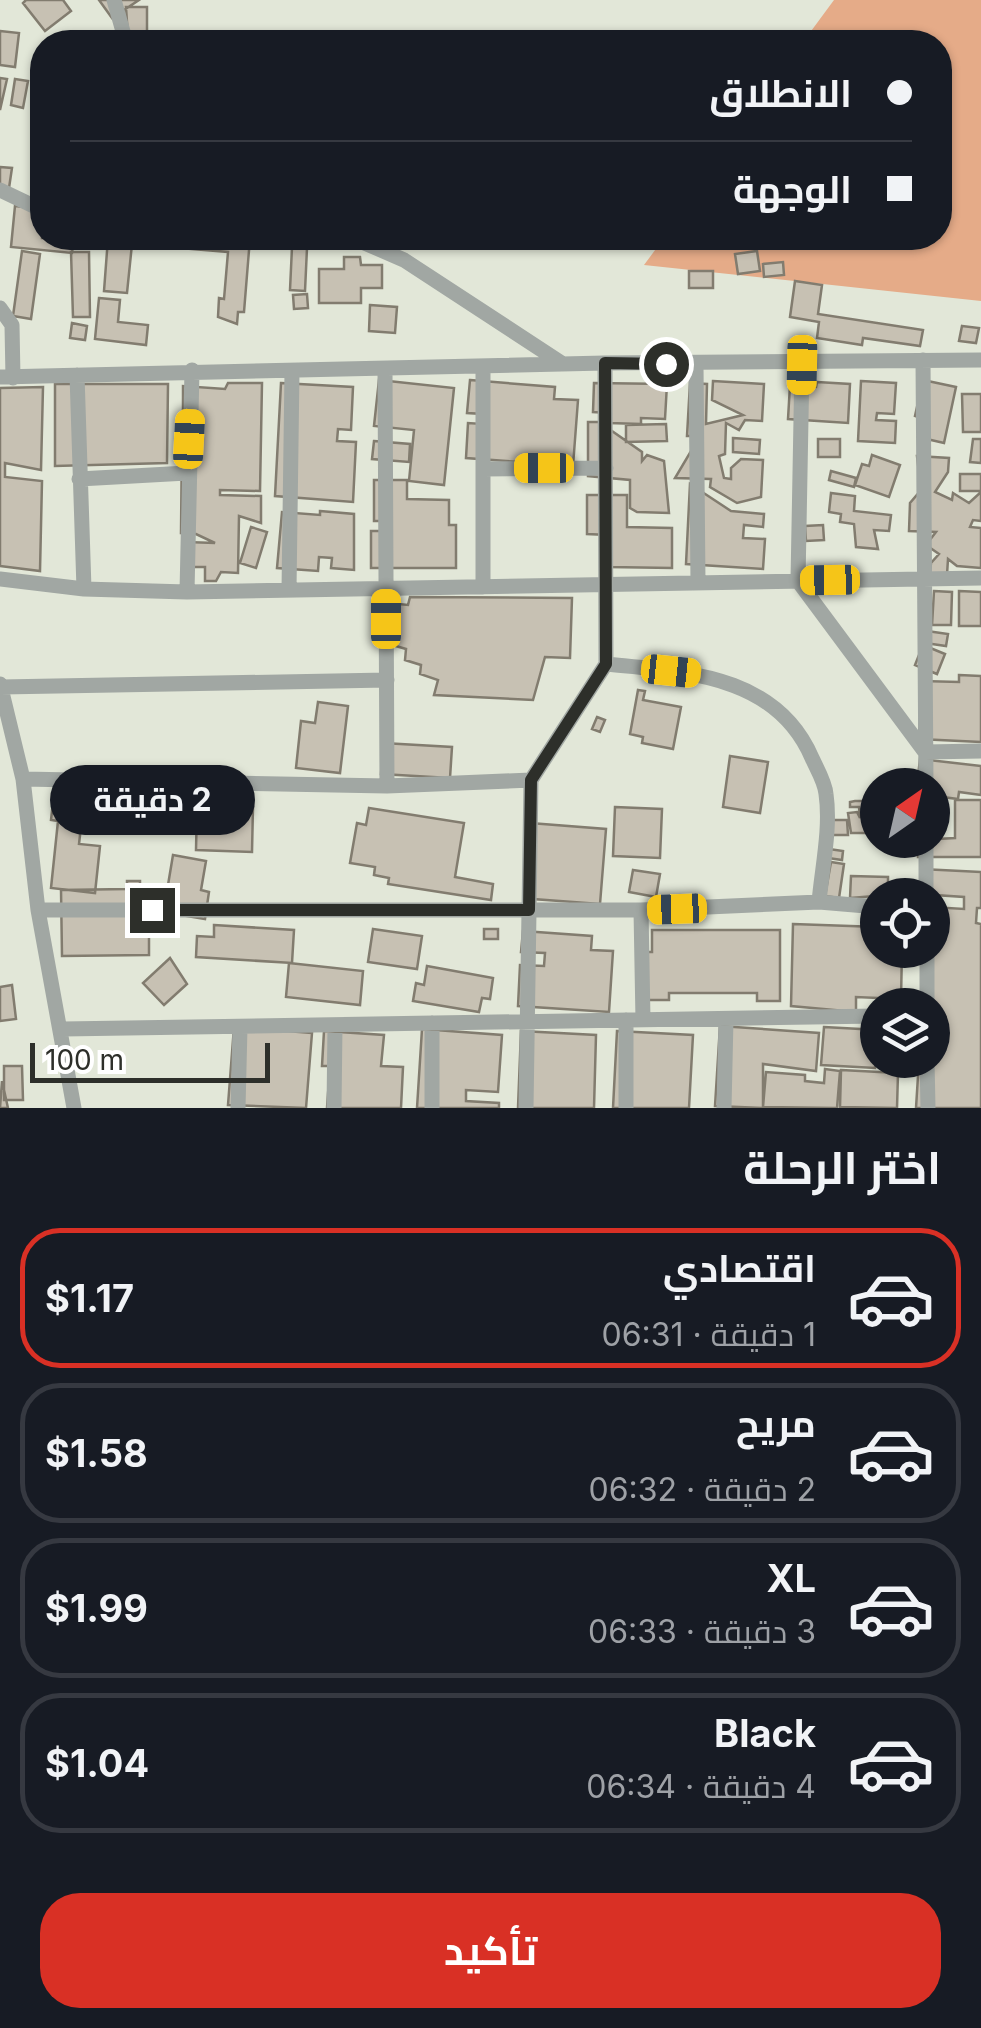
<!DOCTYPE html>
<html lang="ar">
<head>
<meta charset="utf-8">
<style>
	body { margin:0; font-family:Inter,Cairo,sans-serif; background:#242831; color:#f1f3f6; direction:rtl; height:100vh; display:flex; flex-direction:column; font-size:38px; white-space:nowrap }
	* { box-sizing:border-box; margin:0 }
	p { font-size:32px; color:#9ea1a6 }
	.icon { flex:none; width:55px; height:55px; fill:none; stroke:currentColor; stroke-width:2; stroke-linecap:round; stroke-linejoin:round }
	.map { position:relative; height:1108px; overflow:hidden; direction:ltr }
	.drawer { display:flex; flex-direction:column; background:#171b24; flex:1 }
	.drawer>* { flex:none }
	.guide { position:absolute; left:30px; top:30px; width:922px; height:220px; border-radius:40px; box-shadow:0 2px 8px #0004; direction:rtl; display:grid; align-content:center; height:220px; padding:0 40px; background:#171b24 }
	.needle { width:65px; rotate:34deg }
	.fabs { position:absolute; left:860px; top:768px; display:grid; gap:20px }
	.fabs a { display:grid; place-items:center; width:90px; height:90px; border-radius:50%; background:#171b24; box-shadow:0 2px 8px #0004; font-size:50px }
	.scale { position:absolute; left:30px; bottom:25px; width:240px; box-sizing:border-box; padding-left:10px; border:5px solid #2d2f2a; border-top:0; font-size:28px; line-height:35px; white-space:nowrap; color:#2d2f2a; -webkit-text-stroke:8px #fff; paint-order:stroke }
	.end { position:absolute; width:45px; height:45px; margin:-22px; border:12px solid #2d2f2a; background:#fff; box-shadow:0 0 0 5px #fff }
	.from { border-radius:50% }
	.bubble { position:absolute; height:70px; border-radius:35px; background:#171b24; box-shadow:0 2px 8px #0004; font-size:32px; font-weight:700; line-height:70px; text-align:center; direction:rtl }
	.car { position:absolute; width:30px; height:60px; margin:-30px -15px; border-radius:12px; box-shadow:0 0 8px 2px #0007; background:linear-gradient(#f5c518 24%,#345 0 40%,#f5c518 0 76%,#345 0 86%,#f5c518 0) }
	.guide b { display:flex; align-items:center; gap:35px; height:95px; font-size:38px }
	.guide b+b { border-top:2px solid #363941 }
	.guide i { width:25px; height:25px; background:#f1f3f6 }
	ul { padding:0; list-style:none }
	li { display:flex; align-items:center; gap:30px; height:140px; margin:0 20px 15px; padding:0 20px; border:5px solid #363941; border-radius:40px }
	li div { flex:1 }
	li b { display:block; font-size:38px }
	li em { font-style:normal; font-weight:700 }
	li.selected { border-color:#d93025 }
	li>.icon { width:90px; height:90px; stroke-width:1.5 }
	h2 { padding:0 40px; font-size:45px; line-height:120px }
	.action { display:flex; gap:20px; margin-top:auto; padding:20px 40px }
	.action a { flex:1; height:115px; border-radius:40px; background:#d93025; color:#fff; font-size:40px; font-weight:700; line-height:115px; text-align:center }
	.map>svg:first-child { display:block }
</style>
</head>
<body>
<div class="map">
<svg width="981" height="1108" viewBox="0 0 981 1108">
	<rect width="100%" height="100%" fill="#e2e7d8"/>
	<!-- green -->
	<path fill="#e5ab88" d="M834,0H981V301L644,265L664,238H940V42H803Z"/>
	<!-- building -->
	<path fill="#c7c1b3" stroke="#827c6f" stroke-width="2.5" d="M26,0H63L71,11L45,31L23,3Z
		M99,0H139L112,18Z
		M126,7H147V42H113V37H128Z
		M0,31L19,33L15,67L0,65Z
		M57,37L95,40L94,42H56Z
		M0,78L7,79L0,110Z
		M15,79L28,81L23,108L11,105Z
		M0,167L12,168L9,188L0,187Z
		M15,206L42,209V238H74L72,253L11,247Z
		M108,238H250L244,312H238L237,324L218,317L219,298L224,299L228,252L132,244L127,293L104,291Z
		M292,247L307,248L305,291L290,290Z
		M22,251L40,254L31,319L13,316Z
		M757,251L760,271L738,274L735,254Z
		M71,252H89L90,317H73Z
		M344,257H360L361,265H382V288H361V303H319V269H344Z
		M783,262L784,275L764,277L763,264Z
		M689,271H713V288H689Z
		M795,281L822,285L818,314L923,330L920,346L863,338L862,345L817,338L819,322L790,317Z
		M307,294L308,308L294,309L293,295Z
		M99,298L120,300L118,322L148,325L146,345L95,339Z
		M370,305L397,307L395,333L369,331Z
		M72,323L87,326L85,340L70,338Z
		M962,326L979,328L976,343L959,341Z
		M379,380L454,388L444,485L409,481L414,430L374,426Z
		M470,380L555,387L554,399L578,400L573,466L466,458L468,423L482,424L483,414L467,413Z
		M923,380L956,387L944,443L918,437L921,418L915,416Z
		M713,381L764,384L762,421L745,420L739,430L726,423L725,454L719,456L724,478L731,479V468L741,459L763,460L761,497L737,503L710,487L711,479L675,478L700,436H687L690,383L707,384L706,424L743,415L712,400Z
		M861,381L896,383L894,414L877,413L876,420L896,421L895,443L858,441Z
		M817,382L850,384L848,423L788,419L790,385L816,387Z
		M228,383H262L260,491L220,490V495L261,496V523L239,516L238,573L221,572L216,581H205V567H186L187,542L215,543L196,534L181,533L182,436L188,423H183V386L225,389Z
		M281,383L353,387L351,430L338,429L337,441L356,442L353,502L275,496Z
		M594,383L667,384L665,419L641,418V424L609,423V413L593,412Z
		M55,384H168L167,463L55,466Z
		M43,387L41,470L5,463V477L42,481L40,571L0,566V388Z
		M962,394H981V432H963Z
		M588,422H599L642,452V461L647,455L664,461L669,513L637,512L630,508V480L588,476Z
		M666,424L667,441L626,442V425Z
		M733,438L760,440L759,454L733,452Z
		M818,439H840V457H818Z
		M973,439H981V463L970,462Z
		M374,441L410,444L409,462L372,459Z
		M872,455L900,465L889,497L855,485L862,464L869,466Z
		M917,456L949,458L948,472L935,492L952,500L953,493L969,503L981,492V521L973,520L970,527L981,528V568L957,566L948,559L947,575H930L931,563L939,554L926,545L936,532L909,531L910,503L921,490Z
		M831,471L856,478L854,487L829,480Z
		M960,474H981V491H960Z
		M374,480H407V499L449,500V525H456V568H371V531H381V521H374Z
		M690,484L731,511L764,514L763,527L744,525L743,538L765,539L763,569L686,564Z
		M831,493L855,496L854,511L891,515L889,531L874,530L878,549L856,547L854,524L840,522L841,514L829,512Z
		M587,495H627V527L672,528V568L609,567L608,535L587,534Z
		M320,511L354,514V570L331,568L332,558L319,557L318,571L277,568L282,512L320,515Z
		M823,525L824,540L806,541L805,526Z
		M251,527L267,532L256,568L240,563Z
		M934,591L952,592L951,625H932Z
		M959,591L981,592V626H959Z
		M410,597L572,598L570,658L545,657L533,700L434,695L438,680L420,674L421,665L405,660L406,649L389,644L388,603L408,605Z
		M927,631L948,634L946,646L925,643Z
		M923,645L945,654L937,674L915,665Z
		M959,675L981,676V742L919,739L922,681L959,682Z
		M638,690L645,691L643,700L681,707L673,749L642,743L643,737L630,734Z
		M318,702L348,706L340,773L296,768L301,721L315,723Z
		M597,717L605,720L600,732L592,729Z
		M383,743L452,747L450,778L381,774Z
		M730,756L768,762L760,813L723,807Z
		M920,759L981,766V795L959,792L958,799L942,797L939,826L932,825V785H917Z
		M54,794L96,799L94,820L82,818L79,844L100,846L95,893L51,888L58,821L51,820Z
		M955,800H981V857H918V840L955,838Z
		M855,801H865L866,833H851L848,813L857,812L860,818L859,807H850V802Z
		M197,805L253,807L252,852L196,850Z
		M615,807L662,809L660,858L613,856Z
		M369,808L464,823L455,877L493,884L491,900L388,884L389,878L374,875L375,867L350,863L357,823L366,825Z
		M832,820H847L848,835H832Z
		M530,823L606,829L600,904L533,899Z
		M829,849L843,851L842,860L828,858Z
		M173,855L206,861L201,890L209,892L205,919L157,911L160,890L167,891Z
		M831,862L844,864L839,898L825,896Z
		M921,869L981,872V908H977L976,923L981,924V1108H916L919,1060H932V907L964,909V897L920,894Z
		M633,870L660,874L656,897L629,892Z
		M851,876L888,877V895L850,898Z
		M127,881H140V890L149,889V955L62,956L61,890L127,889Z
		M793,924L878,927V950H902L901,999L856,997V1012L791,1006Z
		M214,925L294,930L292,963L196,957L197,936L214,937Z
		M373,929L422,936L417,969L368,962Z
		M484,929H498V939H484Z
		M652,930H780V1001H757V993H669V1000H645V952H652Z
		M523,931L592,936L591,950L613,951L609,1012L518,1006L520,965L544,966L545,953L521,952Z
		M170,958L187,984L164,1005L143,983Z
		M289,963L363,971L360,1005L286,997Z
		M427,966L493,978L490,999L482,998L479,1012L413,1001L416,983L424,985Z
		M12,985L16,1019L0,1021V987Z
		M720,1026L819,1033L816,1071L763,1064V1108L715,1106Z
		M234,1027L312,1033L306,1108L228,1105Z
		M824,1027L878,1030L875,1068L821,1065Z
		M422,1029L502,1035L498,1092L466,1090V1101L499,1103V1108H417Z
		M324,1031L384,1035L381,1066L403,1067L401,1108H327L330,1066H322Z
		M521,1031L596,1035L594,1108H518Z
		M617,1031L693,1035L689,1108H613Z
		M4,1066H22L23,1100H4Z
		M825,1069L840,1071L837,1108L763,1107L766,1072L805,1075V1081L824,1083Z
		M841,1070L898,1073L897,1108L840,1107Z
		M2,1081L8,1108H0Z"/>
	<g fill="none" stroke-linecap="round" stroke-linejoin="round">
		<!-- minor -->
		<path stroke="#a1a7a3" stroke-width="15" d="M114,0L126,42
			M0,190L42,210
			M353,238L404,260L563,364
			M0,308L12,325L13,378
			M923,360L926,785
			M696,365L698,583
			M802,365L798,581L925,752L981,751
			M385,370L387,786
			M77,375L84,589
			M0,377L605,363L981,360
			M483,469L606,468
			M79,479L187,473
			M0,579L84,589L187,592L981,578
			M483,587V366
			M289,590L292,371
			M187,592L192,370
			M606,664C685,672 776,674 812,758C817,769 825,782 826,794C831,828 822,868 819,902
			M0,684L23,779L38,910L74,1108
			M1,687L387,680
			M23,779L387,786L531,780
			M926,840V895
			M38,910H641L819,902L878,907
			M641,910L643,1020
			M927,950V1005
			M432,1023V1108
			M63,1029L878,1016
			M927,1060L928,1108
			M238,1108L240,1027
			M334,1108L335,1025
			M526,1108L531,780L606,664L605,363
			M626,1108V1020
			M724,1108L726,1019"/>
	</g>
	<g fill="none" stroke-linecap="round" stroke-linejoin="round">
		<!-- route -->
		<path stroke="#2d2f2a" stroke-width="12" d="M152,910H529L531,780L606,664L605,363L666,364"/>
	</g>
</svg>
<div class="fabs">
<a><svg class="needle" viewBox="-14 -14 28 28"><path d="M0-13l5 13h-10z" fill="#e53935"/><path d="M0 13l5-13h-10z" fill="#9ea1a6"/></svg></a>
<a><svg class="icon" aria-label="locate" viewBox="0 0 24 24"><circle cx="12" cy="12" r="6"/><path d="M12 2v4M12 18v4M2 12h4M18 12h4"/></svg></a>
<a><svg class="icon" aria-label="layers" viewBox="0 0 24 24"><path d="M12 4l9 5-9 5-9-5zM3 14l9 5 9-5"/></svg></a>
</div>
<div class="scale">100 m</div>
<i class="end from" style="left:666px;top:364px"></i>
<i class="end" style="left:152px;top:910px"></i>
<div class="bubble" style="left:50px;top:765px;width:205px">2 دقيقة</div>
<i class="car" style="left:802px;top:365px;rotate:181deg"></i>
<i class="car" style="left:189px;top:439px;rotate:3deg"></i>
<i class="car" style="left:544px;top:468px;rotate:270deg"></i>
<i class="car" style="left:830px;top:580px;rotate:269deg"></i>
<i class="car" style="left:386px;top:619px;rotate:0deg"></i>
<i class="car" style="left:671px;top:671px;rotate:96deg"></i>
<i class="car" style="left:677px;top:909px;rotate:268deg"></i>
<div class="guide">
<b><i class="from"></i>الانطلاق</b>
<b><i></i>الوجهة</b>
</div>
</div>
<section class="drawer">
<h2>اختر الرحلة</h2>
<ul>
<li class="selected"><svg class="icon" aria-label="car" viewBox="0 0 24 24"><path d="M5 17H2v-5l4-1 3-4h7l3 4 3 1v5h-3M9 17h6M6 11h13"/><circle cx="7" cy="17" r="2"/><circle cx="17" cy="17" r="2"/></svg><div><b>اقتصادي</b><p>1 دقيقة · 06:31</p></div><em>$1.17</em></li>
<li><svg class="icon" aria-label="car" viewBox="0 0 24 24"><path d="M5 17H2v-5l4-1 3-4h7l3 4 3 1v5h-3M9 17h6M6 11h13"/><circle cx="7" cy="17" r="2"/><circle cx="17" cy="17" r="2"/></svg><div><b>مريح</b><p>2 دقيقة · 06:32</p></div><em>$1.58</em></li>
<li><svg class="icon" aria-label="car" viewBox="0 0 24 24"><path d="M5 17H2v-5l4-1 3-4h7l3 4 3 1v5h-3M9 17h6M6 11h13"/><circle cx="7" cy="17" r="2"/><circle cx="17" cy="17" r="2"/></svg><div><b>XL</b><p>3 دقيقة · 06:33</p></div><em>$1.99</em></li>
<li><svg class="icon" aria-label="car" viewBox="0 0 24 24"><path d="M5 17H2v-5l4-1 3-4h7l3 4 3 1v5h-3M9 17h6M6 11h13"/><circle cx="7" cy="17" r="2"/><circle cx="17" cy="17" r="2"/></svg><div><b>Black</b><p>4 دقيقة · 06:34</p></div><em>$1.04</em></li>
</ul>
<div class="action"><a>تأكيد</a></div>
</section>
</body>
</html>
